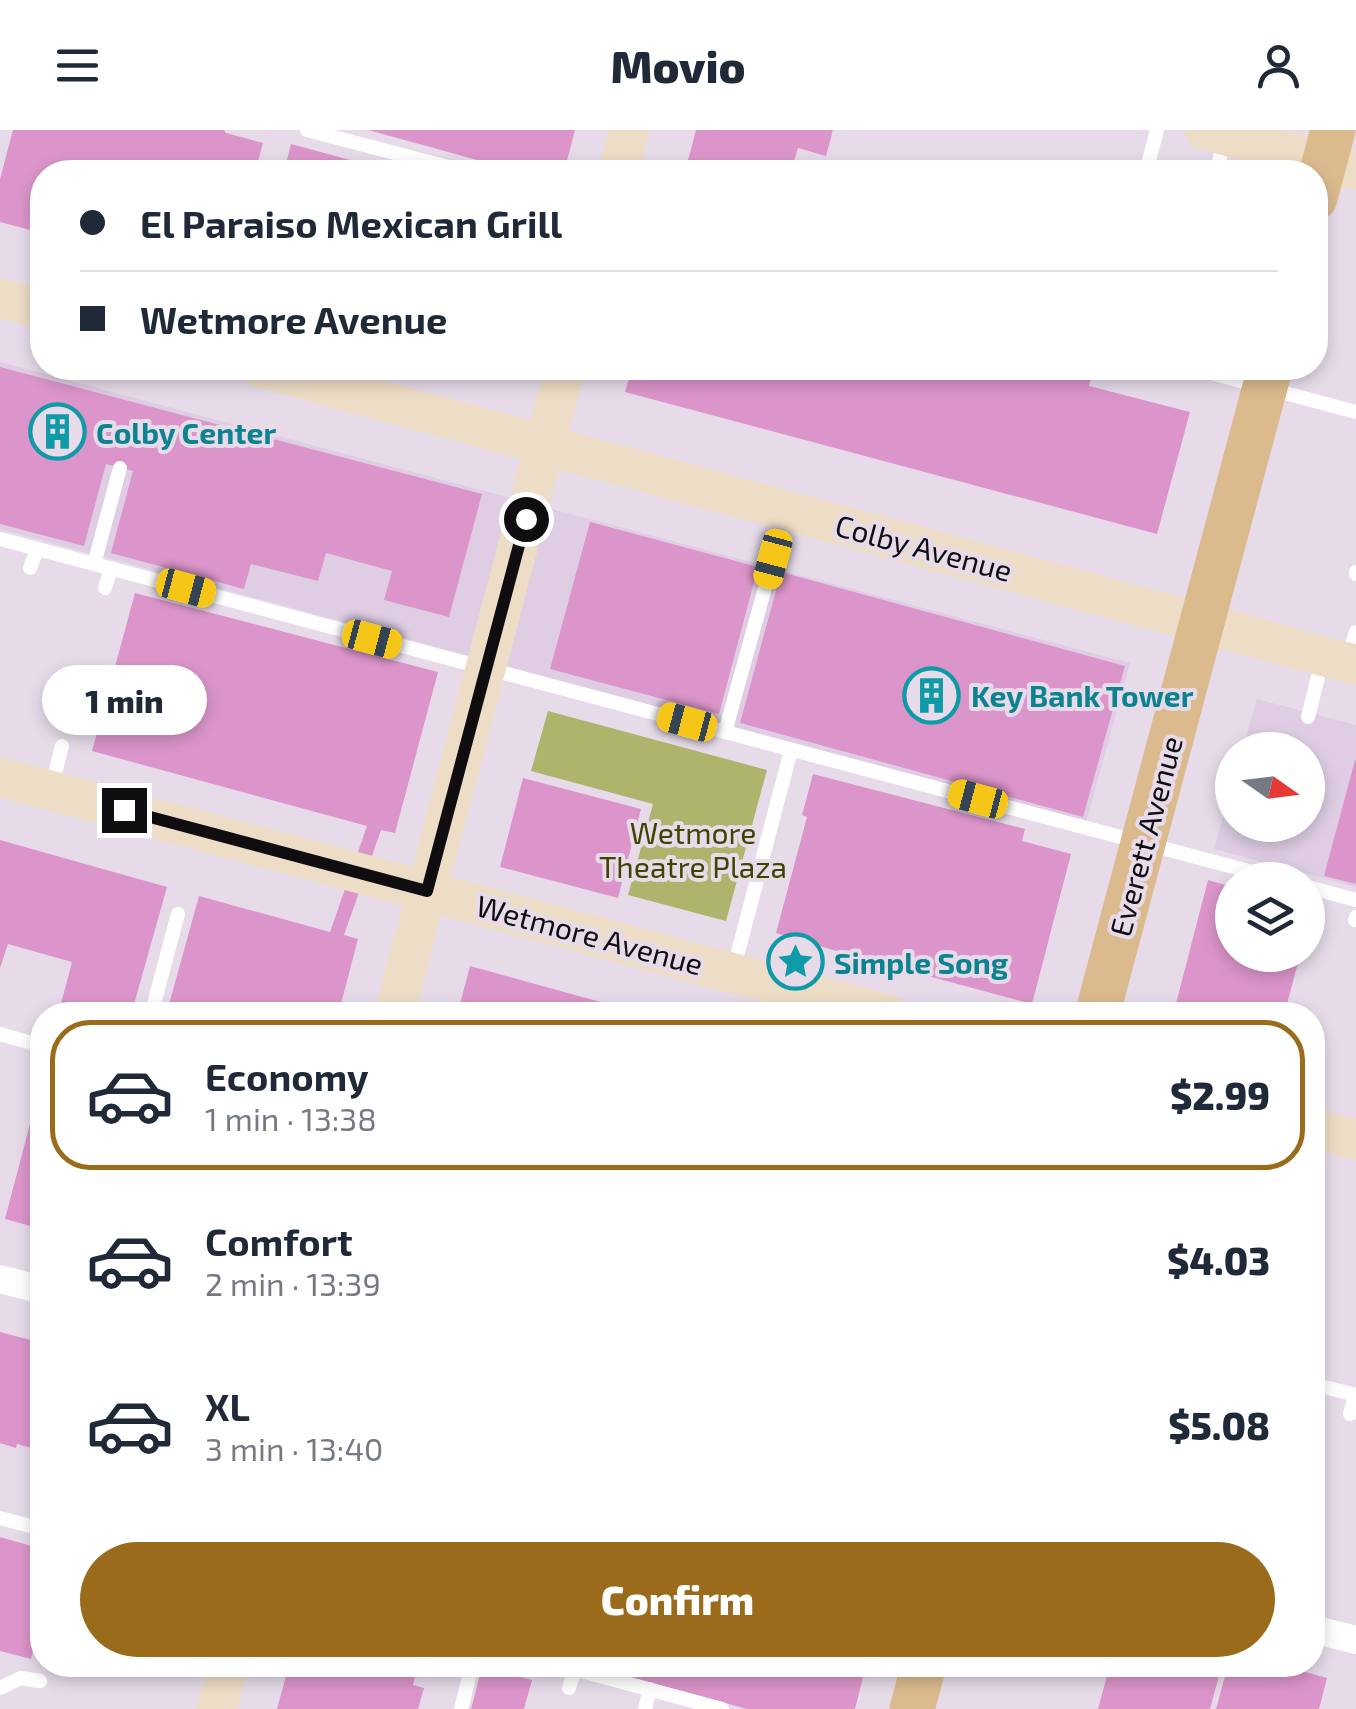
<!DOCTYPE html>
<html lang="en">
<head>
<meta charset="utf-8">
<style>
	body { margin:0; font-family:"Exo 2",sans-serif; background:#f2f2f3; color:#1f2937; height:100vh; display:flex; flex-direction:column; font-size:38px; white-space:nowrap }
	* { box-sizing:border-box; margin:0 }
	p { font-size:32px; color:#747a83 }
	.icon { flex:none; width:55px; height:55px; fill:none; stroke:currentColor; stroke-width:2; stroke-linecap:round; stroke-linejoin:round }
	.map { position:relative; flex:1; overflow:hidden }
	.details { position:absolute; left:30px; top:872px; width:1295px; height:675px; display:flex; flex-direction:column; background:#fff; border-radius:40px; box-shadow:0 5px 15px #0003 }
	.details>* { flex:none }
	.top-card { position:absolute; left:30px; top:30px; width:1298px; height:220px; border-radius:40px; box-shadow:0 5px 15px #0003; display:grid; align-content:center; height:220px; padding:0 50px; background:#fff }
	.needle { width:65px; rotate:104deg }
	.controls { position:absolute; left:1215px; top:602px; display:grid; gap:20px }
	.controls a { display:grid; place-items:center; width:110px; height:110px; border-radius:50%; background:#fff; box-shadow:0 5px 15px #0003; font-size:50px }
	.end { position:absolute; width:45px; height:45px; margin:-22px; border:12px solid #100d11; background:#fff; box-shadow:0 0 0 5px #fff }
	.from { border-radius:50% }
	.bubble { position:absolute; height:70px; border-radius:35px; background:#fff; box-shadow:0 5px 15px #0003; font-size:32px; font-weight:800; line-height:70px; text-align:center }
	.car { position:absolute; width:30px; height:60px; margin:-30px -15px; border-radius:12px; box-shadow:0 0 8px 2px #0007; background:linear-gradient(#f5c518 24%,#345 0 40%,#f5c518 0 76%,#345 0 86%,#f5c518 0) }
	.top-card b { display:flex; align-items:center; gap:35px; height:95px; font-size:38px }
	.top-card b+b { border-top:2px solid #e0e1e3 }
	.top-card i { width:25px; height:25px; background:#1f2937 }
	ul { padding:18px 0 0; list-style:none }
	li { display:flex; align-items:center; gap:30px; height:150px; margin:0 20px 15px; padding:0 30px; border:5px solid transparent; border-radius:40px }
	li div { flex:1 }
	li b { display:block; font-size:38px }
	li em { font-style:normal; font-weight:800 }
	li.active { border-color:#996b1b }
	li>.icon { width:90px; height:90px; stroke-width:1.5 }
	.action { display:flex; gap:20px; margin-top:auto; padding:20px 50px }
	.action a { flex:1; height:115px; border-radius:60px; background:#996b1b; color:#fff; font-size:40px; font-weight:800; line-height:115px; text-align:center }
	header { display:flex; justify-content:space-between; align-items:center; height:130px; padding:0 50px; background:#fff; font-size:45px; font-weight:800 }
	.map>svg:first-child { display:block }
</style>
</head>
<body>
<header><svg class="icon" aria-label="menu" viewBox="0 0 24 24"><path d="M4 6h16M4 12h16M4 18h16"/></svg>Movio<svg class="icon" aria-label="person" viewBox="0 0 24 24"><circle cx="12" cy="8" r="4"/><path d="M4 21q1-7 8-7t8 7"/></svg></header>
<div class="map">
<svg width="1356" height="1579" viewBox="0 0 1356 1579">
	<rect width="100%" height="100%" fill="#e7dbea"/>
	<!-- built -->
	<path fill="#decde3" d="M0,232L1130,533L1086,693L0,399Z
		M1257,569L1356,595V757L1214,719L1232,654V695H1308V620H1242Z"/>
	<!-- green -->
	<path fill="#aeb46b" d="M548,581L767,640L726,791L628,765L653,674L531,641Z"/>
	<!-- building -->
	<path fill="#dc95ca" d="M13,0H224L226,3L263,13L255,42H42V103L0,92V49Z
		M368,0H575L564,42H521Z
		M696,0H833L826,26L798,18L791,42H685Z
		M291,14L376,37L375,42H284Z
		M0,237L482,364L449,487L384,470L392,441L326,423L318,451L251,434L244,459L111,423L133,341L106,334L84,416L0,394Z
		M632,238H1094L1089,256L1190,282L1157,404L625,262Z
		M590,392L758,437L719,584L550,539Z
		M781,442L1125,536L1083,687L740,593Z
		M135,463L438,542L395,703L381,700L344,805L358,809L338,885H166L199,766L330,802L367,696L92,621Z
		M1355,630H1356V754L1324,746Z
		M813,644L1025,699L1022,711L1071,724L1032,874L909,841L910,834H880L776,803L807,687L802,685Z
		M523,648L641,679L618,768L500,737Z
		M0,710L167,757L131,885H58L72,832L8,814L0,838Z
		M1208,750L1232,757V825H1300L1284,885H1173Z
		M470,836L644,884V885H457Z
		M41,952H42V1099L5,1089Z
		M0,1202L42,1213V1321L17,1314L16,1318L0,1313Z
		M0,1407L42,1419V1485L31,1529L0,1521Z
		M289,1535H418L413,1555L424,1558L418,1579H277Z
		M586,1535H866L855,1579H747Z
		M1110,1535H1222L1210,1579H1098Z
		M1228,1535H1280L1327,1548L1319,1579H1216Z
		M482,1537L532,1550L524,1579H471Z"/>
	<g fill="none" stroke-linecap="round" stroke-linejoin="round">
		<!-- lane -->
		<path stroke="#fff" stroke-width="14" d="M307,0L467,42
			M1146,42L1157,0
			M1216,42L1225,9
			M1192,238L1356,282
			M0,409L1282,750
			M94,434L120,338
			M30,438L37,419
			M1356,442V444
			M105,458L111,438
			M1347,530L1356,502
			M1308,587L1322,531
			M725,602L773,429
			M51,659L62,616
			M1308,757L1356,770
			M1355,790L1356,787
			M733,841L791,620
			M151,885L178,784
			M0,904L42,916
			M1312,948L1317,933
			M1312,1254L1356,1265
			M1350,1284L1355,1265
			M0,1388L42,1399
			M559,1535L722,1579
			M0,1558L21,1548L40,1551
			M569,1558L575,1539
			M461,1579L472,1535
			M645,1579L650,1559"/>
		<!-- street -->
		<path stroke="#fff" stroke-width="28" d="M0,1149L42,1160
			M1312,1499L1356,1510"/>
		<!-- secondary -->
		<path stroke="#edddc6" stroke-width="40" d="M1205,0L1356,40
			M618,42L629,0
			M0,168L42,179
			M261,238L1356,535
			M0,647L889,885
			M394,885L565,238
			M1312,998L1356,1010
			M217,1579L228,1535"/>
		<!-- primary -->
		<path stroke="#dbbb8e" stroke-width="45" d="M1315,68L1333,0
			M1097,885L1270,238
			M912,1579L924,1535"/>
	</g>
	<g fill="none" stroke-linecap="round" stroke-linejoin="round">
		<!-- route -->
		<path stroke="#100d11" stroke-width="12" d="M124,680L427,761L526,389"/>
	</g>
	<!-- icons -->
	<defs>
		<symbol id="building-ring" viewBox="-11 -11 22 22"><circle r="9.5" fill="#e7dbea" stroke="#0f9aa8" stroke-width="1.5"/><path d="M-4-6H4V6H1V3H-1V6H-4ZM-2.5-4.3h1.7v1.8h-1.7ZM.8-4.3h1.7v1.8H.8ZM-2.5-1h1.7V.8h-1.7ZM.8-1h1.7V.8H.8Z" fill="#0f9aa8"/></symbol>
		<symbol id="sight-ring" viewBox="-11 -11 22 22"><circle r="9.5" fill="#e7dbea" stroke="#0f9aa8" stroke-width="1.5"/><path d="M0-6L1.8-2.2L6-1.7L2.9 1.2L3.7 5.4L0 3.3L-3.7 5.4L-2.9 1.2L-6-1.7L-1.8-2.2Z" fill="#0f9aa8"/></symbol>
	</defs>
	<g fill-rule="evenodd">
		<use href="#building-ring" x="26" y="270" width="63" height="63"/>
		<use href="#building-ring" x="900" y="534" width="63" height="63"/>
		<use href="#sight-ring" x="764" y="800" width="63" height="63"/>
	</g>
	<g text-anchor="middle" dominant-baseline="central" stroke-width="8" stroke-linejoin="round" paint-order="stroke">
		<!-- culture labels -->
		<g font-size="30" font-weight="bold" fill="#0d838f" stroke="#e7dbea" text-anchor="start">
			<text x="96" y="302">Colby Center</text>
			<text x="971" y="565">Key Bank Tower</text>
			<text x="834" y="832">Simple Song</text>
		</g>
		<!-- street labels -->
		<g font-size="30" fill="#100d11" stroke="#e7dbea">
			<text transform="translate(924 417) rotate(15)">Colby Avenue</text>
			<text transform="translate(1145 706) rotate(-75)">Everett Avenue</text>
			<text transform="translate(590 804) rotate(15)">Wetmore Avenue</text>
		</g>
		<!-- park labels -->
		<g font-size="30" fill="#414400" stroke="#e7dbea">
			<text x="693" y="702">Wetmore<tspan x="693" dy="34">Theatre Plaza</tspan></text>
		</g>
	</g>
</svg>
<div class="controls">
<a><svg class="needle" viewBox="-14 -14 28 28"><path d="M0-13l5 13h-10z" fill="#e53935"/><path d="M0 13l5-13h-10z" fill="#747a83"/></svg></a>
<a><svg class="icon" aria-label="layers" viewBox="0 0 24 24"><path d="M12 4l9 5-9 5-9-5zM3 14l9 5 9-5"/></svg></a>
</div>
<i class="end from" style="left:526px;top:389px"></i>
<i class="end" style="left:124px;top:680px"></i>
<div class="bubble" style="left:42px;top:535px;width:165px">1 min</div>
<i class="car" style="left:773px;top:429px;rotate:195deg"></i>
<i class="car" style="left:186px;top:458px;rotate:105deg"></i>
<i class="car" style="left:372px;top:509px;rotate:105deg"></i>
<i class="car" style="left:687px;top:592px;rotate:285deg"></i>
<i class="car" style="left:978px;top:669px;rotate:285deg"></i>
<div class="top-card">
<b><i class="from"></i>El Paraiso Mexican Grill</b>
<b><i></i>Wetmore Avenue</b>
</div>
<section class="details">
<ul>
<li class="active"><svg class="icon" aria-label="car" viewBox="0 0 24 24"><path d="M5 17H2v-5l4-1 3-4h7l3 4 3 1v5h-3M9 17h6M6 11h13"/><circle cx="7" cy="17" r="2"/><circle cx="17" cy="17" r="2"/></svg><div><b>Economy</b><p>1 min · 13:38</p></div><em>$2.99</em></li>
<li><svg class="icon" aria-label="car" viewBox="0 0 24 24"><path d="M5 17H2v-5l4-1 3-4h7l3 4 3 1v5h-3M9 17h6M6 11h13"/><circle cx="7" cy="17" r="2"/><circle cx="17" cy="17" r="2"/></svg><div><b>Comfort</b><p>2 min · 13:39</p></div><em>$4.03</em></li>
<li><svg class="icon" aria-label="car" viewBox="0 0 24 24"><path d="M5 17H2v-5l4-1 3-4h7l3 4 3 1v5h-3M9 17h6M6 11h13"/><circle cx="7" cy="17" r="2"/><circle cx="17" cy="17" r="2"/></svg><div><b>XL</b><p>3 min · 13:40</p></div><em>$5.08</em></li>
</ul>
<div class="action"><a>Confirm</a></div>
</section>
</div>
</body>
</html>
